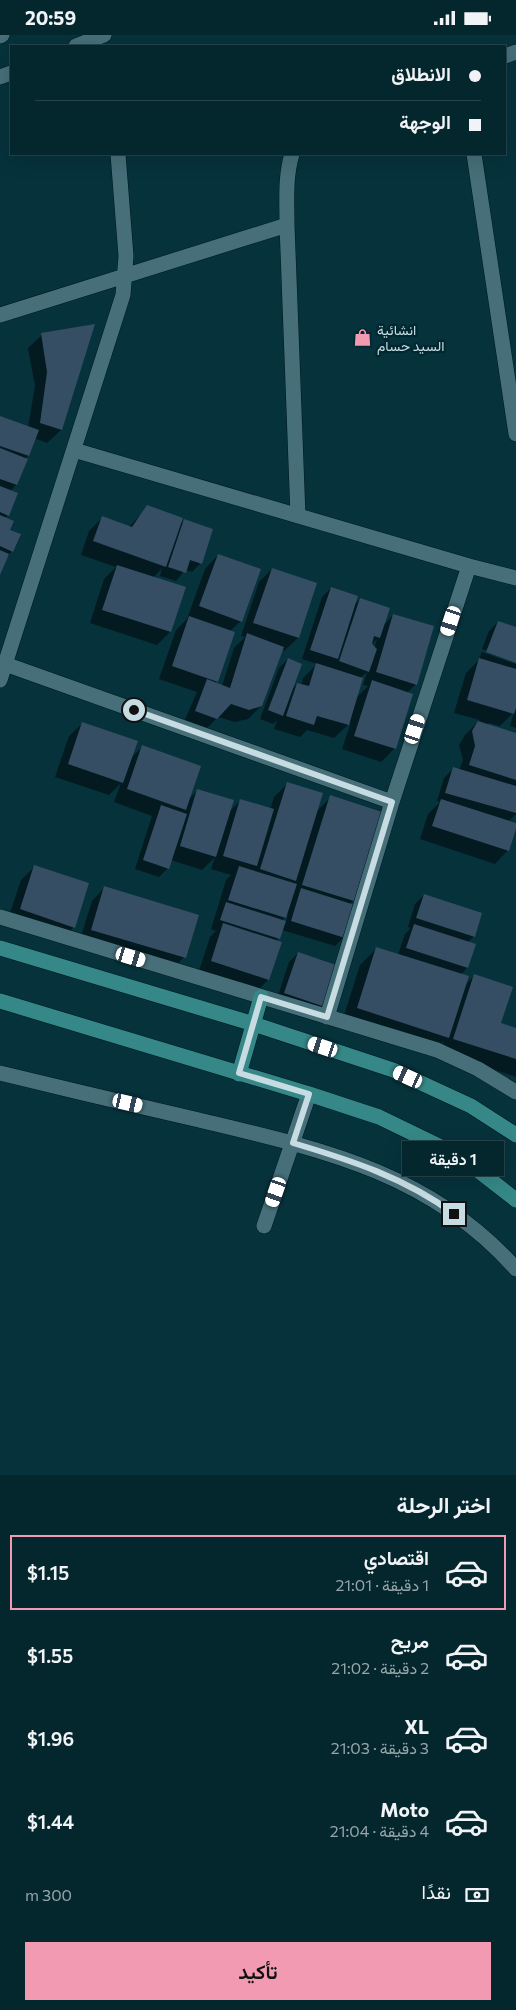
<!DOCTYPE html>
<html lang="ar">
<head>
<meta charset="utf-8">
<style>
	body { margin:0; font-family:Commissioner,Vazirmatn,sans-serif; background:#123239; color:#f1f3f6; direction:rtl; height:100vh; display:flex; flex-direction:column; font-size:19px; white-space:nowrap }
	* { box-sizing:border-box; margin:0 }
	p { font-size:16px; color:#97a5aa }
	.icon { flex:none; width:28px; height:28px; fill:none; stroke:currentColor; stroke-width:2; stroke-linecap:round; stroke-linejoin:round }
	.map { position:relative; height:1440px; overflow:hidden; direction:ltr }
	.sheet { display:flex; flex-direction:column; background:#04262d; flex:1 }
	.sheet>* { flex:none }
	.hud { position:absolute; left:10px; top:10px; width:496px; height:110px; border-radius:0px; box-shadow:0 5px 20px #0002,0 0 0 1px #254349; direction:rtl; display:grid; align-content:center; height:110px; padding:0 25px; background:#04262d }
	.end { position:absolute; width:22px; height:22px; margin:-11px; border:6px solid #c7dce2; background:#111; box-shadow:0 0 0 2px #111 }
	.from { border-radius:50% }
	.bubble { position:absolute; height:35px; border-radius:0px; background:#04262d; box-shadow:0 5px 20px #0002,0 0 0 1px #254349; font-size:16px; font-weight:600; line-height:35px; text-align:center; direction:rtl }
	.car { position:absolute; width:15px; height:30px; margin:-15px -8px; border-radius:6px; box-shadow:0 0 4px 1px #0007; background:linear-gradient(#fff 24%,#345 0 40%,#fff 0 76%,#345 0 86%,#fff 0) }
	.hud b { display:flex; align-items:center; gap:18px; height:48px; font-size:19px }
	.hud b+b { border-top:1px solid #254349 }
	.hud i { width:12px; height:12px; background:#f1f3f6 }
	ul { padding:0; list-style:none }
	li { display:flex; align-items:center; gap:15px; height:75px; margin:0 10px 8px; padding:0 15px; border:2px solid transparent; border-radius:0px }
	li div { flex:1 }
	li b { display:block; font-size:19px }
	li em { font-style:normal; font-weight:600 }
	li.current { border-color:#f19ab2 }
	li>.icon { width:45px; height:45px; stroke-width:1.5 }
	h2 { padding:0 25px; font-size:22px; line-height:60px }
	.pay { display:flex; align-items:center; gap:12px; height:55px; padding:0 25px; font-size:19px }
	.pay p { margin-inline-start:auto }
	.cta { display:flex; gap:10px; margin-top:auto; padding:10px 25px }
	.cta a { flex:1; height:58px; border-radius:0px; background:#f19ab2; color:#111; font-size:20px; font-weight:600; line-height:58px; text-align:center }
	.status { display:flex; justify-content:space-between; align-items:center; height:35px; padding:0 25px; background:#04262d; direction:ltr }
	.status svg { height:14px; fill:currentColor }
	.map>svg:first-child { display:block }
</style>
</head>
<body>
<div class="status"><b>20:59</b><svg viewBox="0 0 49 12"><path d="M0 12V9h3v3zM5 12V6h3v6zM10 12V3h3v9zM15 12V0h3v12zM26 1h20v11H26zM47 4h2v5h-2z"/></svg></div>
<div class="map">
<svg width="516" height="1440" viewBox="0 0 516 1440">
	<rect width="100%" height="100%" fill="#06323c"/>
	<!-- shadow -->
	<path fill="#0007" fill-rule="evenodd" d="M93,291L61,395L47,408L34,403L28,421L24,424L16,450L10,456L8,480L5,483L12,516L7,522L0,537V382L28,393L35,351L28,313L42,300Z
		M148,472L179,491L184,485L201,528L192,537L185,535L176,546L160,541L162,533L153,543L170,597L157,610L90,588L104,544L116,532L81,520L89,496L102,483L129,492Z
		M218,520L241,586L230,596L217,646L215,649L222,651L234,613L245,602L241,601L259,547L272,534L315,549L298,603L284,616L282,615L261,671L248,684L235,687L218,682L203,697L183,689L197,657L159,644L176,595L187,584L205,534Z
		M331,553L354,570L360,564L383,591L393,580L416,649L407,658L395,713L381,727L342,714L351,687L334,703L307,695L300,702L274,694L277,685L273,689L260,684L279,633L288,624L291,655L297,649L301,650L303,643L317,629L302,624L322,562ZM377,604L374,613L371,610ZM367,637L363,650L368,651L356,663L360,643Z
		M498,587L516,594V627L482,614L489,596Z
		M482,617L516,629V693L510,691L514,677L500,691L489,688L488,690L516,699V779L508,787L516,790L508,815L495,829L420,804L428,779L440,767L437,766L444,743L453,734L459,735L463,725L459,710L465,700L480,685L454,678L466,638L478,626Z
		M83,688L130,724L143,711L188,765L198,755L228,778L240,766L270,775L274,762L288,748L317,776L331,762L353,866L349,869L344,902L335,911L282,895L276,907L268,945L255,958L198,939L210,902L216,896L211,894L216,878L226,845L231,840L211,834L215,822L202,835L171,825L168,833L159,842L135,834L152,781L114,767L121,748L109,760L55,742L69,701ZM288,879L286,887L282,886Z
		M34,832L74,892L61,905L7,887L21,845Z
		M105,852L184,922L171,936L79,908L92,866Z
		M424,860L474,901L468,907L467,933L460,940L464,951L475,940L500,989L516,994V1042L441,1017L444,1006L432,1018L341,990L360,930L377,913L398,920L405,899L411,893L408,892L415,869Z
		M298,918L324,971L315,980L276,967L289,927Z"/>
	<!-- building -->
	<path fill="#354e64" d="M95,289L62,395L40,388L47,337L41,298Z
		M0,381L39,395L29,421L0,411Z
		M0,413L28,424L17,450L0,444Z
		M0,451L18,458L9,481L0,477Z
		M147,470L183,483L166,532L93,506L102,481L132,492Z
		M0,480L14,486L10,495L21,499L13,517L0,511Z
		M184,484L213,494L202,529L190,525L186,538L168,532Z
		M0,515L9,519L0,540Z
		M218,519L261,534L242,587L199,571Z
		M117,530L186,552L171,597L102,575Z
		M272,533L317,548L299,603L253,588Z
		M331,552L358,561L338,624L310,615Z
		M360,563L390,573L380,603L374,601L372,609L377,614L369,637L339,626Z
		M393,579L434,591L417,650L376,637Z
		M189,581L235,597L218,647L172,631Z
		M498,586L516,592V628L486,617Z
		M247,598L284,612L262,671L249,675L231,669L217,684L195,676L207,644L230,653Z
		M288,623L302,629L283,681L268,675Z
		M479,623L516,634V673L514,679L467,665Z
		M316,628L363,643L349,690L317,681L314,690L286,681L297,648L309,651Z
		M372,645L413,659L396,714L354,701Z
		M478,686L516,698V745L469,730L475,711L472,696Z
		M82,687L138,706L123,748L68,729Z
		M142,710L201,731L186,775L127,754Z
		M453,732L516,751V778L445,758Z
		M287,747L323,758L296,846L260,834Z
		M197,754L234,765L216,822L180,811Z
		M330,760L382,777L354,866L302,850Z
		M240,764L274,774L257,831L223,821Z
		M441,764L516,788V794L509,816L432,791Z
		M161,770L187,779L169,834L143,825Z
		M34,830L89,848L75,893L20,874Z
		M239,831L297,849L286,883L228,865Z
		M104,851L199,880L186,923L91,895Z
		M301,853L355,870L345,903L291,886Z
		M424,859L482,878L475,902L416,883Z
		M226,867L286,886L280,904L220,885Z
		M223,888L282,907L269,945L211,926Z
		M414,889L476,909L468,933L406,913Z
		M376,912L469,941L449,1003L357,973Z
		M298,917L339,931L325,972L284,958Z
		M474,939L513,952L501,988L516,993V1024L453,1004Z"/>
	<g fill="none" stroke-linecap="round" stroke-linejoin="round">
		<defs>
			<path id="minor" d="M0,1L2,0
				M76,11L104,0
				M505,21L516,17
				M0,42L11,38
				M292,119C285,142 287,166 287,190L298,481
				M474,119L516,399
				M0,280L287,190
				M74,415L469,531L516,543
				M5,629L392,767
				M0,645L123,260L126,221L118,119
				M0,882L437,1015L478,1034L516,1057
				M327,982L392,767L469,531
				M0,1038C66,1054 133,1070 199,1085C320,1114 430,1137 516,1234
				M264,1191L309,1059"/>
			<path id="major" d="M0,913L254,989L393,1035L471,1071L516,1100
				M0,966L309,1059L379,1082L445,1114L475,1133L516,1165
				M239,1039L261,962"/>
		</defs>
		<!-- minor casing -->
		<use href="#minor" stroke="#001820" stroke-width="16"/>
		<!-- major casing -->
		<use href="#major" stroke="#001820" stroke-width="16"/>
		<!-- minor -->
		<use href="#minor" stroke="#466f79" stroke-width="15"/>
		<!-- major -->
		<use href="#major" stroke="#358887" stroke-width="15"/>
	</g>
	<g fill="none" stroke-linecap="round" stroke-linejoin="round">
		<!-- route -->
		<path stroke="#c7dce2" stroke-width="6" d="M134,675L392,767L327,982L261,962L239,1038L309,1059L293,1108C350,1125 406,1143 454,1179"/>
	</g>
	<!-- icons -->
	<defs>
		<symbol id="shop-bare" viewBox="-9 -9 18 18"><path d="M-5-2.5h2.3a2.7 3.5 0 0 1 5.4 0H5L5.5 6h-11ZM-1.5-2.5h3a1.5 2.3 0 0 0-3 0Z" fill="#f19ab2" stroke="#002831" stroke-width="2.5" paint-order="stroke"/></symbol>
	</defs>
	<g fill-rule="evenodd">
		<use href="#shop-bare" x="350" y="290" width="25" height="25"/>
	</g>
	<g text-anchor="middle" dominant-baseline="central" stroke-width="4.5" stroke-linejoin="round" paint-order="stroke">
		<!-- poi labels -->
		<g font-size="14" fill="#c7dce2" stroke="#002831" text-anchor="start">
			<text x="377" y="294">انشائية<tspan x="377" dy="16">السيد حسام</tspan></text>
		</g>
	</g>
</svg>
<i class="end from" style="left:134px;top:675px"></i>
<i class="end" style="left:454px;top:1179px"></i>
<div class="bubble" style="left:402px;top:1106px;width:102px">1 دقيقة</div>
<i class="car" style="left:451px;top:586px;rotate:198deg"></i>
<i class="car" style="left:415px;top:694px;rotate:18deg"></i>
<i class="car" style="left:131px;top:922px;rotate:107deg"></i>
<i class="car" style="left:323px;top:1012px;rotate:288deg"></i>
<i class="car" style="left:408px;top:1042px;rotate:295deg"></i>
<i class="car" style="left:128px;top:1068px;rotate:103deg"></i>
<i class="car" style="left:276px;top:1157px;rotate:199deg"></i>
<div class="hud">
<b><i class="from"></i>الانطلاق</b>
<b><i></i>الوجهة</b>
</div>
</div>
<section class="sheet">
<h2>اختر الرحلة</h2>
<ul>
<li class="current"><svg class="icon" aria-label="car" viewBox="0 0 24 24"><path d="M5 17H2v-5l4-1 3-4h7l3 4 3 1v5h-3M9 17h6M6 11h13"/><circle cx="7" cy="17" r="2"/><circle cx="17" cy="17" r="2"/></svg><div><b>اقتصادي</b><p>1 دقيقة · 21:01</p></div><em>$1.15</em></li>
<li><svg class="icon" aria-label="car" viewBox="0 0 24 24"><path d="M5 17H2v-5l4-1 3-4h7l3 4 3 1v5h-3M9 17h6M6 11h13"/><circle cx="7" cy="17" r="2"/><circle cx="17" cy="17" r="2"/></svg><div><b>مريح</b><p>2 دقيقة · 21:02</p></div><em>$1.55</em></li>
<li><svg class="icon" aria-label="car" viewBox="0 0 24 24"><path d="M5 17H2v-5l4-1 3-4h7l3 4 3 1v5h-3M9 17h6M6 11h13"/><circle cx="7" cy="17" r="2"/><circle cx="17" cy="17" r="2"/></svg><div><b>XL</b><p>3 دقيقة · 21:03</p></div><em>$1.96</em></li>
<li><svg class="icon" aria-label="car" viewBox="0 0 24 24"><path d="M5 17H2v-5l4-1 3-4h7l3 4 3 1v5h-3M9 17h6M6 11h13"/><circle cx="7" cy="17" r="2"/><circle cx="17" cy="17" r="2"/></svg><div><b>Moto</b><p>4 دقيقة · 21:04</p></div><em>$1.44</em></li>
</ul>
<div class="pay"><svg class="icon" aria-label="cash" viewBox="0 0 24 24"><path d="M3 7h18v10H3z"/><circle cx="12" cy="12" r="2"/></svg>نقدًا<p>300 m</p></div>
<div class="cta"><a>تأكيد</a></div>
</section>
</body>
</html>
